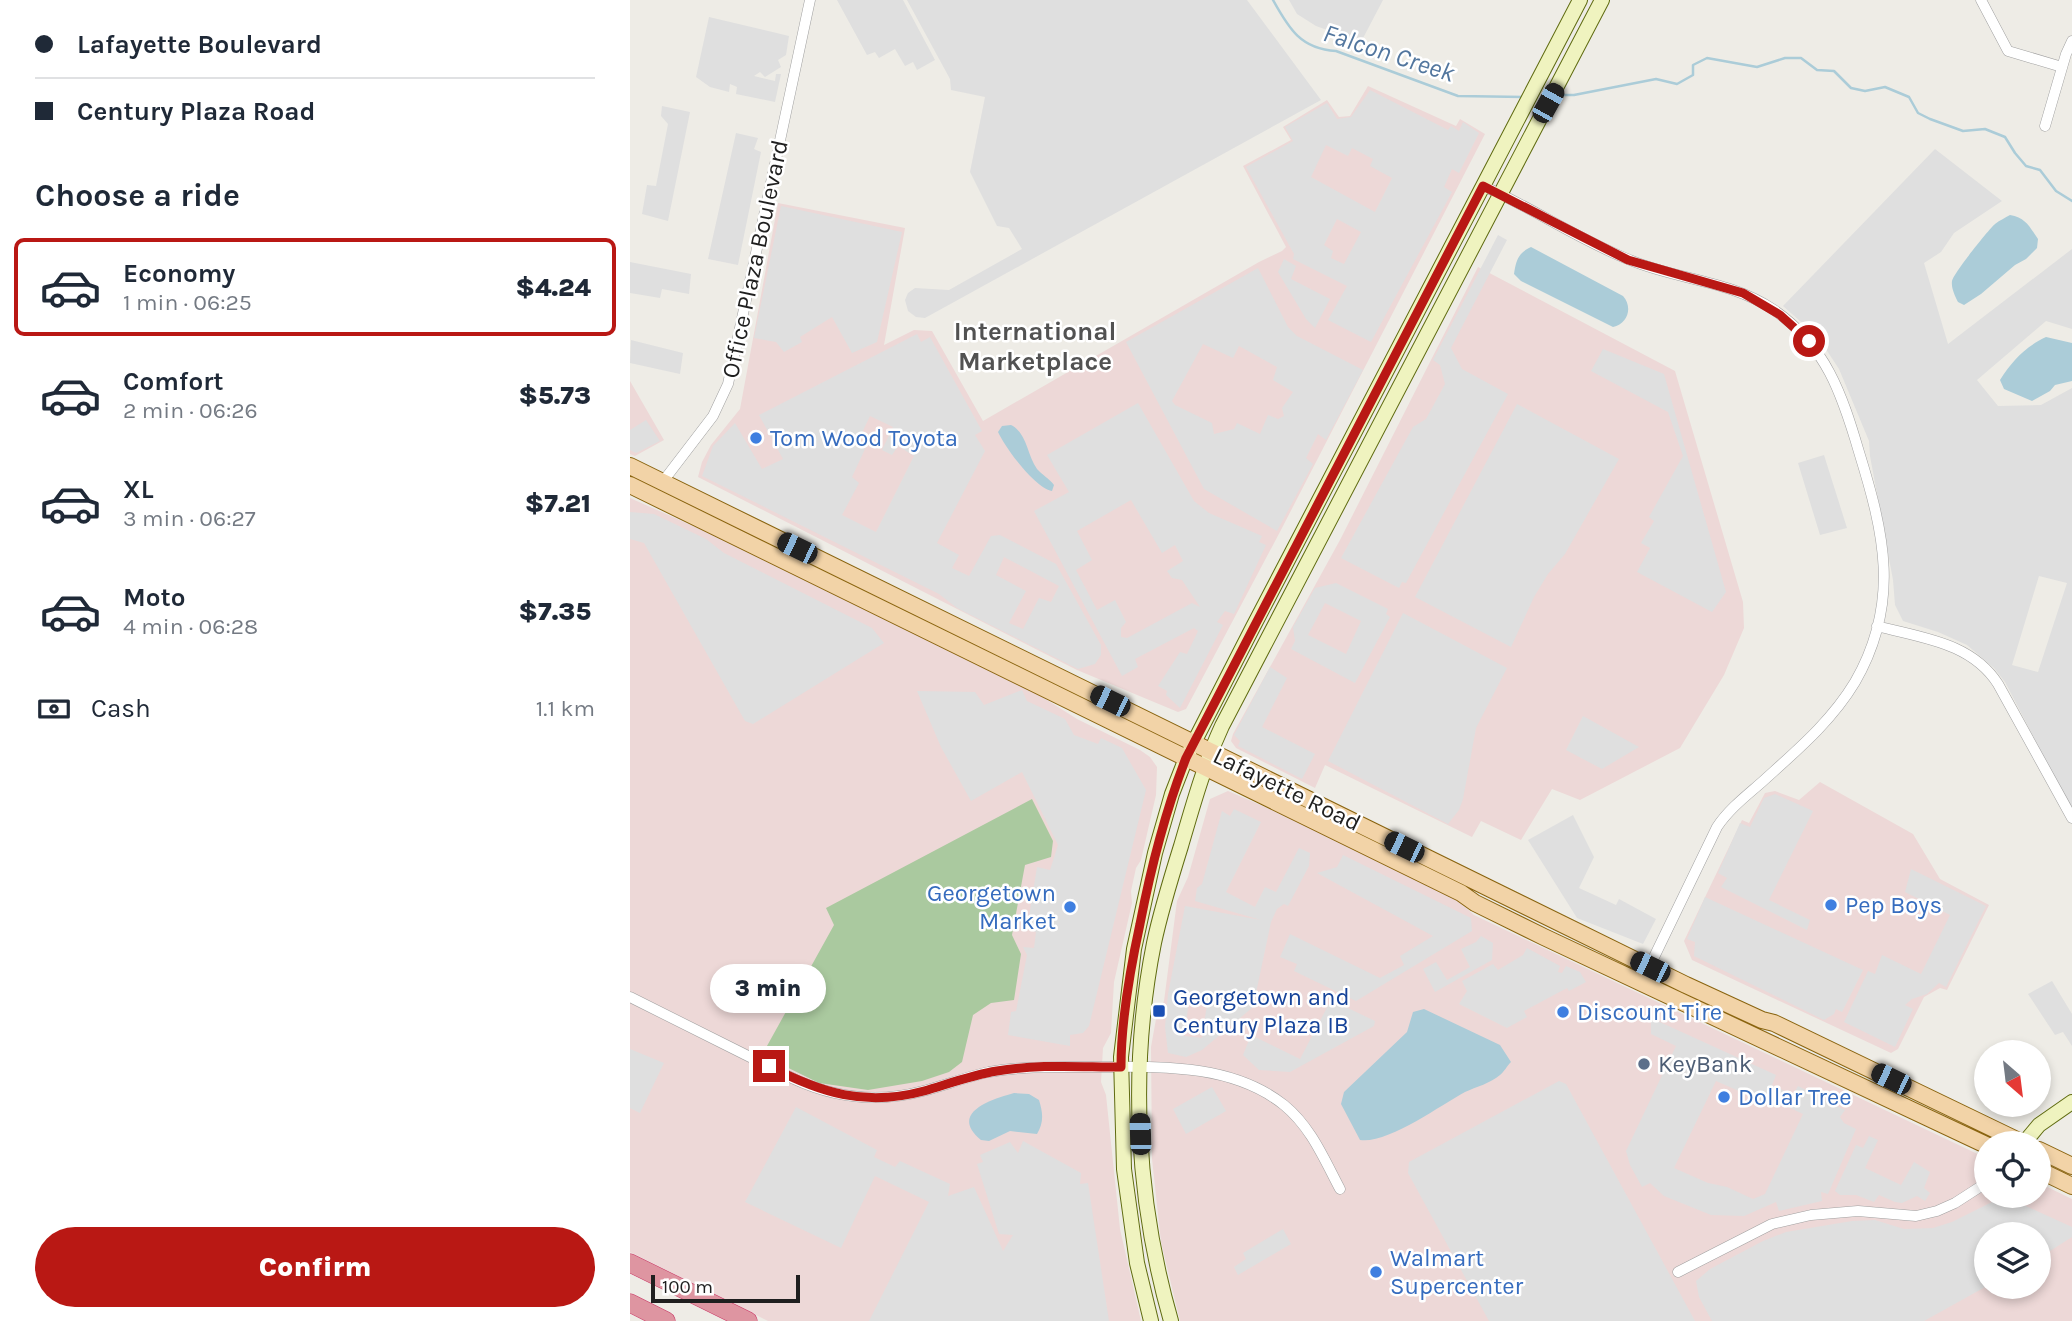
<!DOCTYPE html>
<html lang="en">
<head>
<meta charset="utf-8">
<style>
	body { margin:0; font-family:Karla,sans-serif; background:#f6f6f7; color:#1f2937; height:100vh; display:flex; flex-direction:column; font-size:26px; white-space:nowrap }
	* { box-sizing:border-box; margin:0 }
	p { font-size:23px; color:#747a83 }
	.icon { flex:none; width:38px; height:38px; fill:none; stroke:currentColor; stroke-width:2; stroke-linecap:round; stroke-linejoin:round }
	.map { position:relative; flex:1; overflow:hidden }
	.sheet { display:flex; flex-direction:column; background:#fff; width:630px }
	.sheet>* { flex:none }
	.top-card { display:grid; align-content:center; height:154px; padding:0 35px; background:#fff }
	.needle { width:46px; rotate:152deg }
	.buttons { position:absolute; left:1344px; top:1040px; display:grid; gap:14px }
	.buttons a { display:grid; place-items:center; width:77px; height:77px; border-radius:50%; background:#fff; box-shadow:0 4px 10px #0003; font-size:35px }
	.scale { position:absolute; left:21px; bottom:18px; width:149px; box-sizing:border-box; padding-left:7px; border:4px solid #1f1f1f; border-top:0; font-size:19px; line-height:24px; white-space:nowrap; color:#1f1f1f; -webkit-text-stroke:5px #fff; paint-order:stroke }
	.end { position:absolute; width:32px; height:32px; margin:-16px; border:9px solid #b91814; background:#fff; box-shadow:0 0 0 4px #fff }
	.from { border-radius:50% }
	.bubble { position:absolute; height:49px; border-radius:24px; background:#fff; box-shadow:0 4px 10px #0003; font-size:23px; font-weight:800; line-height:49px; text-align:center }
	.car { position:absolute; width:21px; height:42px; margin:-21px -10px; border-radius:9px; box-shadow:0 0 5px 2px #0007; background:linear-gradient(#222 24%,#8ab4d8 0 40%,#222 0 76%,#8ab4d8 0 86%,#222 0) }
	.top-card b { display:flex; align-items:center; gap:24px; height:66px; font-size:26px }
	.top-card b+b { border-top:2px solid #e0e1e3 }
	.top-card i { width:18px; height:18px; background:#1f2937 }
	ul { padding:0; list-style:none }
	li { display:flex; align-items:center; gap:21px; height:98px; margin:0 14px 10px; padding:0 21px; border:4px solid transparent; border-radius:10px }
	li div { flex:1 }
	li b { display:block; font-size:26px }
	li em { font-style:normal; font-weight:800 }
	li.active { border-color:#b91814 }
	li>.icon { width:63px; height:63px; stroke-width:1.5 }
	h2 { padding:0 35px; font-size:32px; line-height:84px }
	.pay { display:flex; align-items:center; gap:18px; height:77px; padding:0 35px; font-size:26px }
	.pay p { margin-inline-start:auto }
	.cta { display:flex; gap:14px; margin-top:auto; padding:14px 35px }
	.cta a { flex:1; height:80px; border-radius:42px; background:#b91814; color:#fff; font-size:28px; font-weight:800; line-height:80px; text-align:center }
	main { display:flex; flex:1; min-height:0 }
	.map>svg:first-child { display:block }
</style>
</head>
<body>
<main>
<section class="sheet">
<div class="top-card">
<b><i class="from"></i>Lafayette Boulevard</b>
<b><i></i>Century Plaza Road</b>
</div>
<h2>Choose a ride</h2>
<ul>
<li class="active"><svg class="icon" aria-label="car" viewBox="0 0 24 24"><path d="M5 17H2v-5l4-1 3-4h7l3 4 3 1v5h-3M9 17h6M6 11h13"/><circle cx="7" cy="17" r="2"/><circle cx="17" cy="17" r="2"/></svg><div><b>Economy</b><p>1 min · 06:25</p></div><em>$4.24</em></li>
<li><svg class="icon" aria-label="car" viewBox="0 0 24 24"><path d="M5 17H2v-5l4-1 3-4h7l3 4 3 1v5h-3M9 17h6M6 11h13"/><circle cx="7" cy="17" r="2"/><circle cx="17" cy="17" r="2"/></svg><div><b>Comfort</b><p>2 min · 06:26</p></div><em>$5.73</em></li>
<li><svg class="icon" aria-label="car" viewBox="0 0 24 24"><path d="M5 17H2v-5l4-1 3-4h7l3 4 3 1v5h-3M9 17h6M6 11h13"/><circle cx="7" cy="17" r="2"/><circle cx="17" cy="17" r="2"/></svg><div><b>XL</b><p>3 min · 06:27</p></div><em>$7.21</em></li>
<li><svg class="icon" aria-label="car" viewBox="0 0 24 24"><path d="M5 17H2v-5l4-1 3-4h7l3 4 3 1v5h-3M9 17h6M6 11h13"/><circle cx="7" cy="17" r="2"/><circle cx="17" cy="17" r="2"/></svg><div><b>Moto</b><p>4 min · 06:28</p></div><em>$7.35</em></li>
</ul>
<div class="pay"><svg class="icon" aria-label="cash" viewBox="0 0 24 24"><path d="M3 7h18v10H3z"/><circle cx="12" cy="12" r="2"/></svg>Cash<p>1.1 km</p></div>
<div class="cta"><a>Confirm</a></div>
</section>
<div class="map">
<svg width="1442" height="1321" viewBox="0 0 1442 1321">
	<rect width="100%" height="100%" fill="#eeece6"/>
	<!-- commercial -->
	<path fill="#edd8d7" fill-rule="evenodd" d="M738,86L826,126L830,119L855,134L652,528L556,709L548,712L447,670L68,477L72,462L81,445L110,409L148,203L275,228L254,345L284,330L302,331L353,421L629,262L652,251L656,247L613,166L661,140L653,127L697,100L709,117L720,116Z
		M848,267L1045,371L1113,602L1114,628L1094,675L1050,748L950,800L922,789L891,840L851,821L842,837L695,765L685,788L606,748L601,741L603,734L710,540Z
		M0,381L34,440L5,456L0,454Z
		M0,498L97,541L406,693L447,719L510,750L520,757L527,767L526,795L511,860L506,868L501,891L502,903L484,982L481,1033L473,1048L471,1082L476,1095L490,1229L511,1321H138L0,1252Z
		M1190,782L1283,834L1310,879L1359,905L1317,990L1310,988L1294,997L1268,1049L1261,1053L1062,960L1054,941L1112,820L1119,823L1135,793L1145,791L1169,800Z
		M598,791L679,826L824,897L844,915L1356,1158V1195H1409V1183L1442,1199V1321H550L531,1242L522,1159L521,1047L526,1019L534,1001L547,901L558,877L580,799ZM1356,1234H1409V1286H1356Z"/>
	<!-- forest -->
	<path fill="#aac99f" d="M402,799L423,841L421,857L395,865L382,935L391,954L384,1000L361,1003L343,1015L332,1062L319,1072L292,1081L238,1090L189,1083L132,1055L204,925L196,908Z"/>
	<!-- parking -->
	<path fill="#dfdfdf" fill-rule="evenodd" d="M207,0H273L305,60L287,70L283,62L275,66L265,49L249,58L245,52L237,55Z
		M277,0H617L691,100L295,318L286,317L278,311L275,300L278,293L285,288L319,290L392,249L379,228L367,226L340,172L355,97L321,90L320,79Z
		M659,0H753L731,42L686,26L667,14Z
		M79,17L159,36L156,55L148,60L151,67L135,77L130,72L124,76L145,81L146,74H151L145,102L106,94L107,87L100,84L99,92L80,87L66,77Z
		M740,90L818,130L821,126L829,131L833,122L849,133L829,173L822,169L814,187L822,192L741,342L698,320L717,286L663,259L664,254L616,167L663,141L655,127L697,103L707,119L721,117ZM696,145L718,156L722,148L743,159L740,166L762,178L745,212L681,177ZM707,219L731,232L714,264L701,258L703,251L694,245Z
		M32,106L60,112L38,221L12,214L17,185L26,186L38,124L31,116Z
		M106,133L128,138L124,149L131,152L108,265L78,259Z
		M1305,149L1372,201L1324,233L1311,252L1294,263L1318,344L1442,249V329L1416,321L1347,380L1368,406L1411,405L1442,388V811L1375,682L1364,668L1337,645L1308,632L1273,621L1265,605L1263,580L1240,456L1239,441L1209,369L1188,337L1153,306ZM1409,576L1437,583L1408,672L1382,665Z
		M151,206L272,232L247,342L222,353L202,317L170,337L172,342L154,352L146,342L124,338Z
		M868,235L877,240L821,348L832,369L878,394L776,583L772,582L769,588L711,558L783,427L796,419L815,384L810,365L803,360Z
		M654,259L666,266L661,279L700,299L685,328L676,319L648,272Z
		M0,262L61,274L59,294L32,289L30,298L0,293Z
		M628,268L658,327L667,336L733,370L696,440L688,434L676,458L683,464L647,531L574,489L496,342ZM573,344L603,358L609,346L647,367L643,380L663,392L652,408L654,416L648,419L638,415L630,434L607,423L604,429L584,434L582,423L545,405L542,401Z
		M287,334L291,342L300,337L352,431L345,435L355,451L307,543L329,555L322,568L339,576L361,536L370,535L426,564L471,645V655L465,664L448,669L327,608L309,594L72,476L83,446L105,423L132,469L153,459L129,415ZM240,416L263,427L252,450L262,455L268,446L284,456L246,532L212,515L229,483L222,477L235,449L227,443ZM374,557L429,586L421,602L409,598L393,629L379,623L396,591L366,575Z
		M1,340L53,353L50,374L0,363Z
		M973,349L1034,374L1096,592L1082,612L1007,572L1020,548L1011,543L1024,521L1019,517L1053,456L1038,412L961,371Z
		M508,403L564,501L579,513L632,536L629,542L636,545L604,614L595,611L587,622L593,625L550,708L536,695L537,691L528,686L550,652L557,654L568,631L564,628L505,659L508,667L492,676L404,511L439,492L417,455ZM501,500L532,553L545,545L553,561L537,571L542,578L552,580L570,607L562,603L497,638L491,637V628L496,622L485,600L467,610L446,570L462,560L447,531Z
		M887,404L989,459L935,554L918,574L904,597L881,647L785,597Z
		M16,420L30,441L6,453L0,450V430Z
		M1194,455L1217,528L1190,535L1168,463Z
		M0,512L24,514L76,539L94,553L242,628L254,643L123,724L115,721L14,543L0,539Z
		M706,583L758,609L756,614L760,617L725,683L661,649L665,641L663,627L685,588ZM695,603L731,621L716,654L678,635Z
		M773,613L877,668L846,728L833,799L829,810L818,824L698,761Z
		M640,667L657,678L632,727L685,754L672,779L608,746L610,741L604,735Z
		M392,690L397,701L435,719L444,735L468,744L471,738L492,748L516,790L459,1026L453,1033L440,1035V1046L378,1035L381,1012L386,1011L397,955L393,947L404,948L406,932L397,929L407,867L420,870L428,845L392,772L341,801L311,747L287,691L345,692L354,705Z
		M953,716L1009,747L972,769L936,750Z
		M1145,794L1183,811L1139,900L1180,920L1177,930L1091,887L1097,878L1088,873L1110,823L1120,827L1134,798Z
		M604,809L631,822L596,892L625,907L635,887L646,892L669,848L680,853L679,866L658,906L654,904L647,909L641,922L623,1007L572,1050L556,1057L538,1053L535,1027L538,994L555,906L631,920L565,901L567,888L572,884L592,811L600,816ZM559,1002L577,1004L572,1038L554,1036Z
		M943,815L964,857L949,888L986,905L989,899L1026,919L1013,944L947,918L898,840Z
		M713,855L841,918L842,931L726,1001L664,971L667,964L650,957L660,934L750,978L774,965L770,956L803,936L687,873L707,867Z
		M1281,869L1356,906L1316,987L1309,983L1297,994L1282,999L1275,1005L1283,1009L1265,1047L1214,1022L1238,971L1245,974L1252,955L1291,974L1320,915L1275,892Z
		M1075,897L1233,970L1212,1012L1206,1009L1204,1014L1194,1020L1064,956L1065,942L1057,939Z
		M851,936L863,943L862,960L805,992L793,969L806,962L817,980L840,967L831,949L846,942Z
		M897,948L930,966L928,972L932,973L936,966L950,972L956,982L939,991L937,988L894,1011L897,1017L877,1028L829,1004L837,991L832,981L863,964L868,970L893,955Z
		M1422,981L1442,1014V1046L1433,1032L1425,1035L1398,994Z
		M701,1000L745,1021L744,1026L660,1072L629,1070L613,1055L621,1035L670,1059Z
		M1021,1018L1146,1075L1142,1085L1163,1095L1168,1086L1215,1110L1210,1117L1214,1123L1226,1129L1198,1194L1191,1192L1192,1201L1149,1211L1146,1202L1114,1216L1081,1215L1034,1196L1020,1183L1012,1187L1000,1165L996,1151L1046,1046L1021,1034ZM1086,1081L1134,1102L1137,1097L1173,1114L1135,1194L1123,1199L1097,1187L1078,1183L1044,1168Z
		M0,1049L34,1063L10,1113L0,1108Z
		M929,1081L936,1084L1065,1321H859L778,1173L779,1162Z
		M582,1087L596,1111L556,1134L543,1109Z
		M166,1107L247,1150L244,1157L265,1167L270,1161L320,1184L318,1196L344,1187L373,1251L383,1235L369,1234L347,1164L353,1162L350,1155L380,1142L388,1153L393,1141L451,1173L450,1184L458,1183L479,1321H239L299,1202L245,1176L211,1248L115,1202Z
		M1239,1136L1248,1140L1235,1168L1271,1185L1284,1162L1300,1172L1294,1188L1300,1193L1295,1201L1287,1196L1272,1203L1265,1202L1249,1195L1244,1202L1226,1195H1210L1205,1191L1226,1145L1233,1148Z
		M1376,1197L1442,1227V1237L1409,1258V1234H1356L1357,1286L1294,1321H1082L1069,1297L1066,1281L1080,1269L1133,1241L1156,1232L1222,1221L1245,1220L1274,1229L1303,1228L1322,1222L1364,1201L1371,1204Z
		M653,1229L661,1244L608,1275L604,1267L616,1259L613,1253Z"/>
	<!-- water -->
	<path fill="#abccd8" d="M1380,215C1396,218 1399,226 1408,239L1407,248L1396,259L1385,265L1351,294L1334,305L1328,302C1325,296 1321,288 1322,281C1323,274 1359,229 1365,224C1370,220 1375,218 1380,215Z
		M901,247L993,296C1003,307 998,324 983,327L891,281L884,274C886,261 888,253 901,247Z
		M1416,337L1442,343V381L1425,385L1420,391L1402,401L1374,389L1370,380C1382,361 1395,347 1416,337Z
		M381,425C397,433 397,455 407,469C412,475 419,478 424,485L422,491C405,488 376,449 368,432L372,426Z
		M794,1009L870,1045L881,1062C877,1066 874,1072 870,1075C861,1083 846,1087 835,1092C809,1106 758,1144 730,1140L711,1104L714,1092L777,1032L783,1012Z
		M384,1093L399,1094L409,1100C413,1113 414,1122 407,1134L380,1131L359,1141L351,1140C318,1113 362,1099 384,1093Z"/>
	<g fill="none" stroke-linecap="round" stroke-linejoin="round">
		<!-- stream -->
		<path stroke="#abccd8" stroke-width="2.5" d="M643,0C659,29 671,49 706,51L828,96L894,97
			M929,95H944L1026,79L1047,84L1063,75V65L1077,58L1127,67L1155,58H1171L1187,70L1204,71L1221,88L1235,91L1255,87L1279,97L1288,113L1300,119L1333,131L1355,129L1375,137L1385,153L1396,166L1410,170L1426,191L1442,201"/>
		<defs>
			<path id="street" d="M1351,0L1378,51L1432,67
				M1415,126L1436,54L1442,41
				M853,186C903,208 949,240 1000,260C1047,280 1100,280 1144,310C1196,346 1212,394 1229,452C1254,533 1271,602 1225,682C1201,722 1166,751 1132,782C1116,796 1099,809 1087,827L1011,984
				M31,484L83,416L98,384L180,0
				M1247,626C1291,638 1341,642 1368,684L1442,818
				M0,997L164,1079C205,1098 248,1103 293,1091C315,1085 337,1077 359,1072C392,1066 427,1067 460,1067C525,1067 600,1062 654,1105C681,1127 694,1159 710,1189
				M1048,1272L1142,1224L1181,1215L1228,1211L1286,1216L1307,1211L1325,1203L1356,1183"/>
			<path id="secondary" d="M1394,1143L1409,1125L1442,1102
				M521,1321L507,1263L494,1169L491,1057L504,949L525,853L542,794L556,758L623,627L950,0
				M541,1321C506,1199 499,1068 524,943C531,910 541,878 551,846C563,805 574,765 592,726L972,0"/>
			<path id="primary" d="M0,466L1056,985L1132,1020L1144,1023L1393,1143
				M0,485L831,893L845,903L914,937L1356,1145
				M1409,1150L1442,1166
				M1409,1170L1442,1186"/>
			<path id="highway" d="M0,1263L118,1321
				M0,1303L36,1321"/>
		</defs>
		<!-- street casing -->
		<use href="#street" stroke="#a0a0a0" stroke-width="11"/>
		<!-- secondary casing -->
		<use href="#secondary" stroke="#5f6b10" stroke-width="16"/>
		<!-- primary casing -->
		<use href="#primary" stroke="#8a640f" stroke-width="18"/>
		<!-- highway casing -->
		<use href="#highway" stroke="#c93665" stroke-width="19"/>
		<!-- street -->
		<use href="#street" stroke="#fff" stroke-width="10"/>
		<!-- secondary -->
		<use href="#secondary" stroke="#eff3bf" stroke-width="14"/>
		<!-- primary -->
		<use href="#primary" stroke="#f2d3a7" stroke-width="16"/>
		<!-- highway -->
		<use href="#highway" stroke="#de95a1" stroke-width="18"/>
	</g>
	<g fill="none" stroke-linecap="round" stroke-linejoin="round">
		<!-- route -->
		<path stroke="#b91814" stroke-width="9" d="M139,1066C191,1093 235,1107 294,1091C318,1084 342,1075 367,1071C407,1064 450,1067 491,1067C491,1019 500,970 510,924C521,867 535,812 556,758L853,186L998,260L1113,293L1150,315L1179,341"/>
	</g>
	<!-- markers -->
	<g fill="#3f7fe0" stroke="#fff" stroke-width="2.5">
		<circle cx="126" cy="438" r="7"/>
		<circle cx="1201" cy="905" r="7"/>
		<circle cx="440" cy="907" r="7"/>
		<circle cx="933" cy="1012" r="7"/>
		<circle cx="1094" cy="1097" r="7"/>
		<circle cx="746" cy="1272" r="7"/>
	</g>
	<rect fill="#1a4fb4" stroke="#fff" stroke-width="2.5" x="522" y="1004" width="14" height="14" rx="3.5"/>
	<circle fill="#5c6f8a" stroke="#fff" stroke-width="2.5" cx="1014" cy="1064" r="7"/>
	<g text-anchor="middle" dominant-baseline="central" stroke-width="5" stroke-linejoin="round" paint-order="stroke">
		<!-- street labels -->
		<g font-size="24" fill="#1f1f1f" stroke="#fff">
			<text transform="translate(125 259) rotate(-78)">Office Plaza Boulevard</text>
			<text transform="translate(657 789) rotate(26)">Lafayette Road</text>
		</g>
		<!-- shop labels -->
		<g font-size="24" fill="#366cbe" stroke="#fff" text-anchor="start">
			<text x="140" y="438">Tom Wood Toyota</text>
			<text x="426" y="893" text-anchor="end">Georgetown<tspan x="426" dy="28">Market</tspan></text>
			<text x="1215" y="905">Pep Boys</text>
			<text x="947" y="1012">Discount Tire</text>
			<text x="1108" y="1097">Dollar Tree</text>
			<text x="760" y="1258">Walmart<tspan x="760" dy="28">Supercenter</tspan></text>
		</g>
		<!-- transit labels -->
		<g font-size="24" fill="#164399" stroke="#fff" text-anchor="start">
			<text x="543" y="997">Georgetown and<tspan x="543" dy="28">Century Plaza IB</tspan></text>
		</g>
		<!-- service labels -->
		<g font-size="24" fill="#4e5e75" stroke="#fff" text-anchor="start">
			<text x="1028" y="1064">KeyBank</text>
		</g>
		<!-- water labels -->
		<g font-size="26" font-style="italic" fill="#52769e" stroke="#fff">
			<text transform="translate(759 53) rotate(18)">Falcon Creek</text>
		</g>
		<!-- neighbourhood labels -->
		<g font-size="26" font-weight="bold" fill="#525252" stroke="#fff">
			<text x="405" y="331">International<tspan x="405" dy="30">Marketplace</tspan></text>
		</g>
	</g>
</svg>
<div class="buttons">
<a><svg class="needle" viewBox="-14 -14 28 28"><path d="M0-13l5 13h-10z" fill="#e53935"/><path d="M0 13l5-13h-10z" fill="#747a83"/></svg></a>
<a><svg class="icon" aria-label="locate" viewBox="0 0 24 24"><circle cx="12" cy="12" r="6"/><path d="M12 2v4M12 18v4M2 12h4M18 12h4"/></svg></a>
<a><svg class="icon" aria-label="layers" viewBox="0 0 24 24"><path d="M12 4l9 5-9 5-9-5zM3 14l9 5 9-5"/></svg></a>
</div>
<div class="scale">100 m</div>
<i class="end from" style="left:1179px;top:341px"></i>
<i class="end" style="left:139px;top:1066px"></i>
<div class="bubble" style="left:80px;top:964px;width:116px">3 min</div>
<i class="car" style="left:918px;top:103px;rotate:29deg"></i>
<i class="car" style="left:167px;top:548px;rotate:296deg"></i>
<i class="car" style="left:480px;top:701px;rotate:296deg"></i>
<i class="car" style="left:774px;top:847px;rotate:296deg"></i>
<i class="car" style="left:1020px;top:967px;rotate:296deg"></i>
<i class="car" style="left:1261px;top:1079px;rotate:296deg"></i>
<i class="car" style="left:510px;top:1134px;rotate:358deg"></i>
</div>
</main>
</body>
</html>
